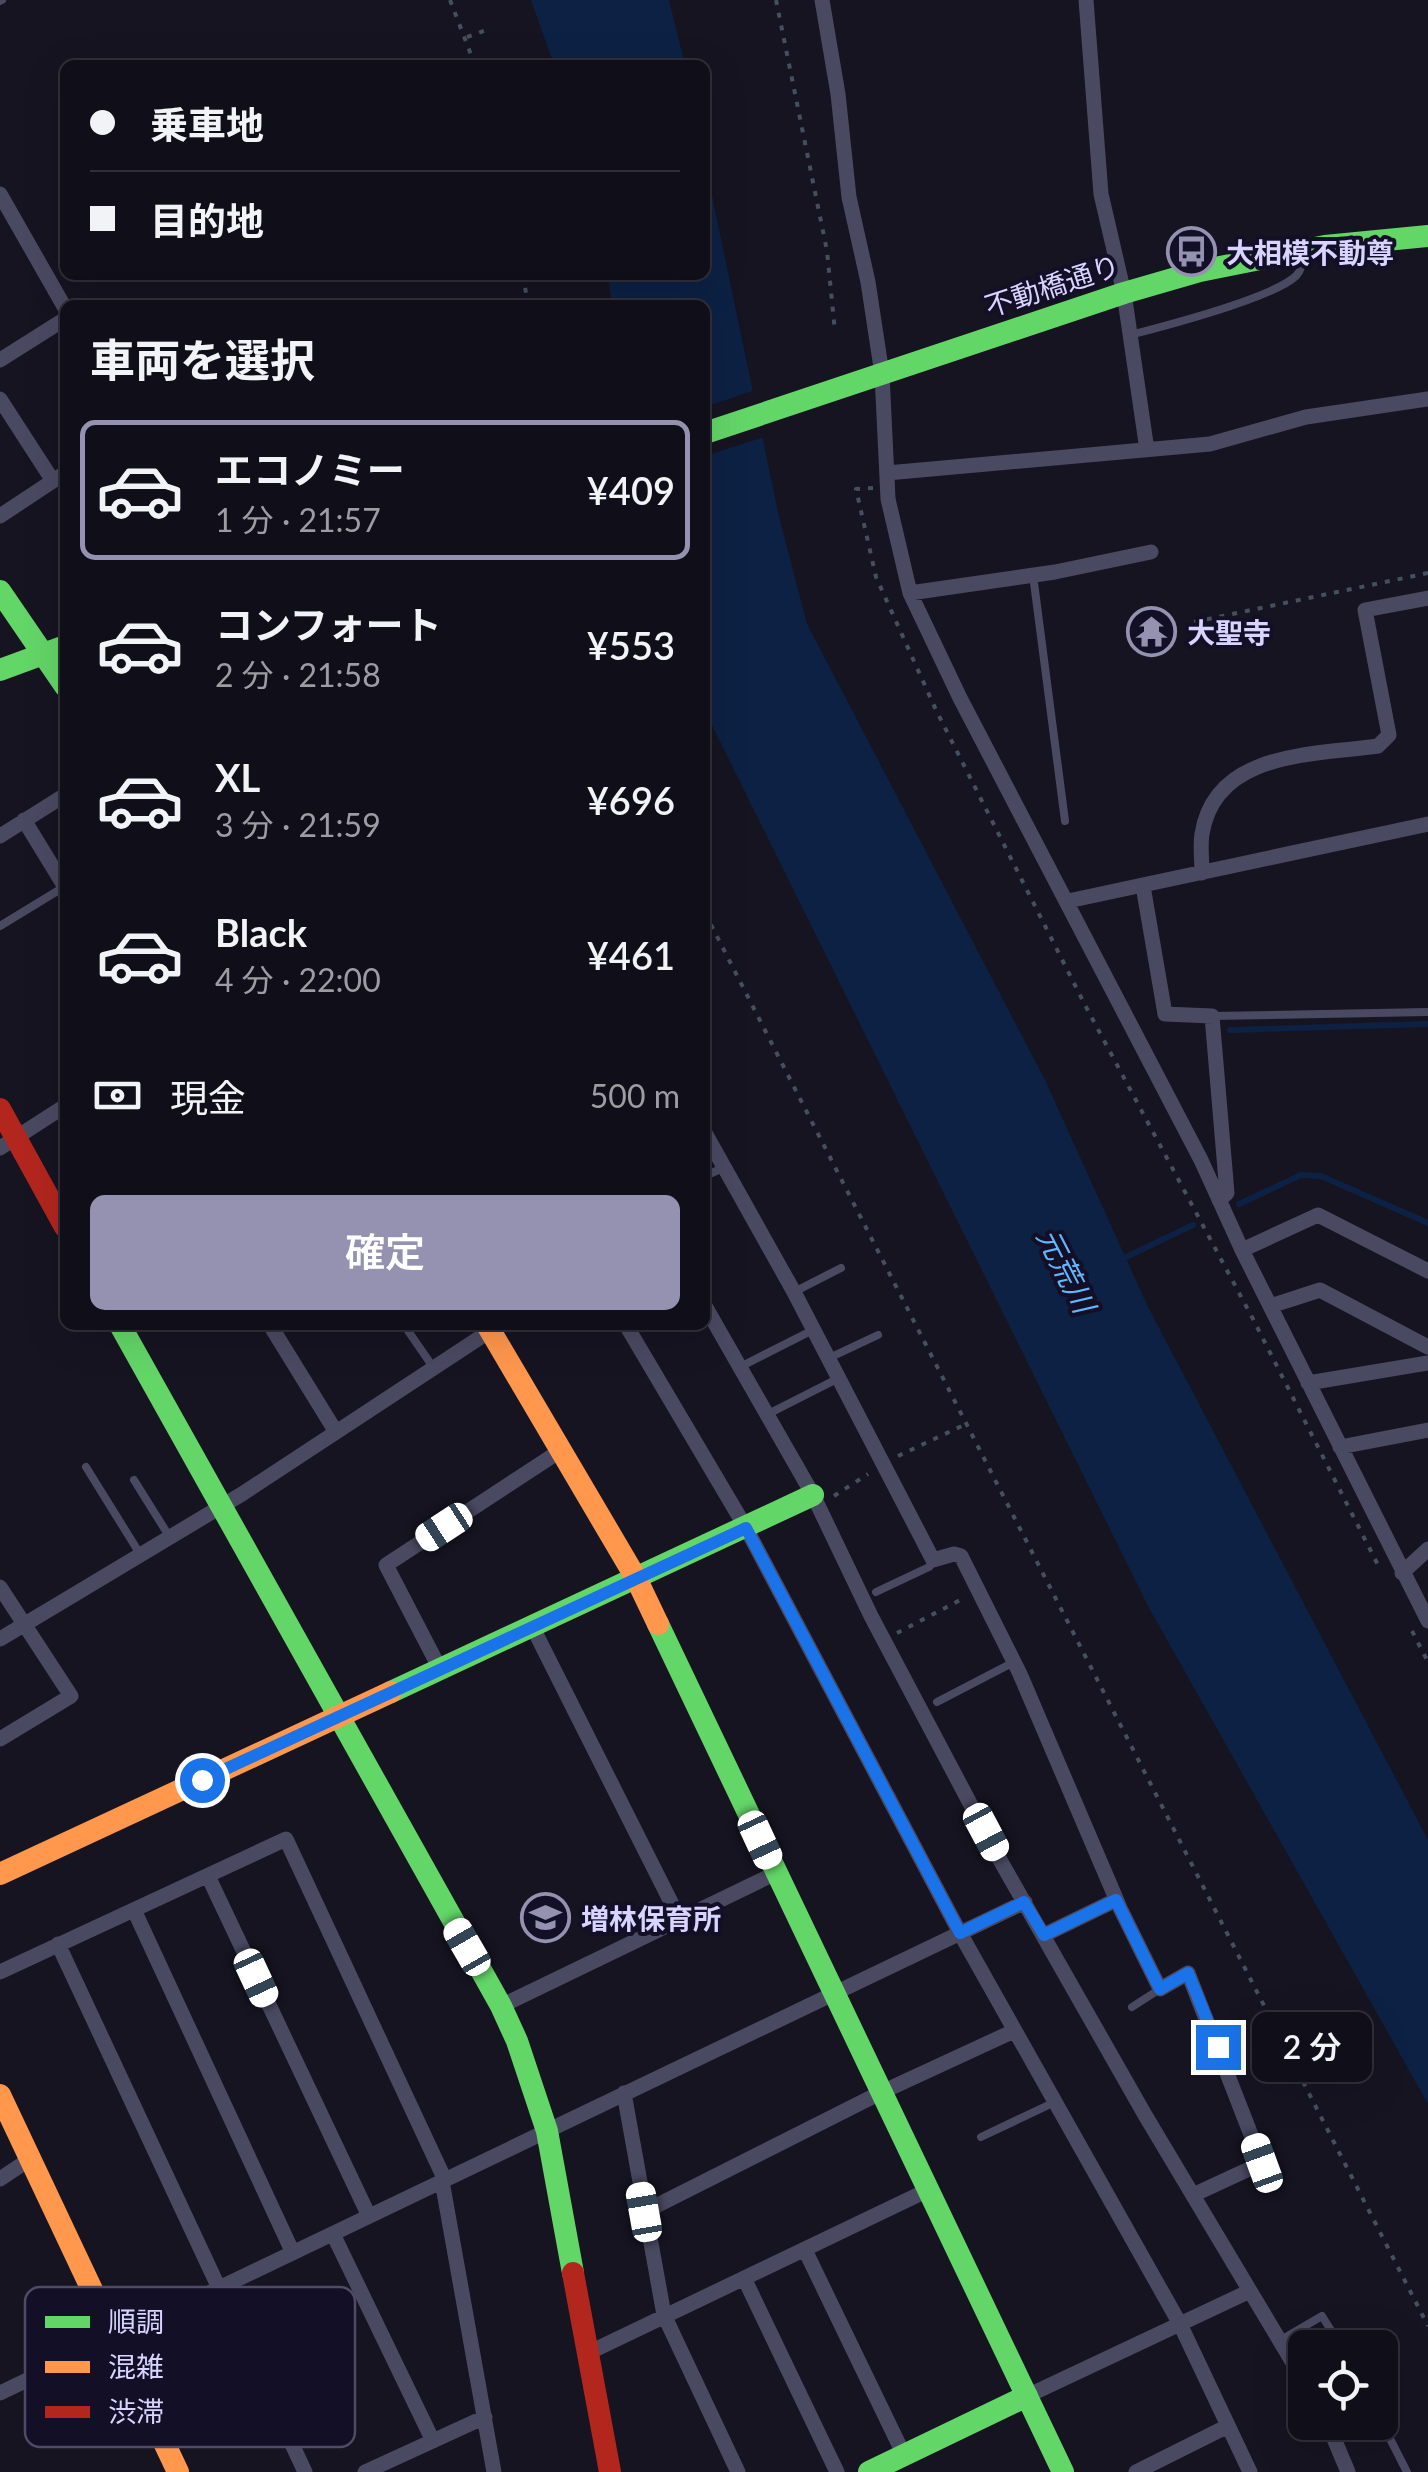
<!DOCTYPE html>
<html lang="ja">
<head>
<meta charset="utf-8">
<style>
	body { margin:0; font-family:Lato,"Noto Sans JP",sans-serif; background:#1e1d26; color:#f1f3f6; height:100vh; display:flex; flex-direction:column; font-size:38px; white-space:nowrap }
	* { box-sizing:border-box; margin:0 }
	p { font-size:32px; color:#9c9ca2 }
	.icon { flex:none; width:55px; height:55px; fill:none; stroke:currentColor; stroke-width:2; stroke-linecap:round; stroke-linejoin:round }
	.map { position:relative; flex:1; overflow:hidden }
	.drawer { position:absolute; left:60px; top:300px; width:650px; height:1030px; display:flex; flex-direction:column; background:#100f19; border-radius:15px; box-shadow:0 10px 40px #0002,0 0 0 2px #302f38 }
	.drawer>* { flex:none }
	.hud { position:absolute; left:60px; top:60px; width:650px; height:220px; border-radius:15px; box-shadow:0 10px 40px #0002,0 0 0 2px #302f38; display:grid; align-content:center; height:220px; padding:0 30px; background:#100f19 }
	.buttons { position:absolute; left:1288px; top:2330px; display:grid; gap:20px }
	.buttons a { display:grid; place-items:center; width:110px; height:110px; border-radius:15px; background:#100f19; box-shadow:0 10px 40px #0002,0 0 0 2px #302f38; font-size:50px }
	.end { position:absolute; width:45px; height:45px; margin:-22px; border:12px solid #1a73e8; background:#fff; box-shadow:0 0 0 5px #fff }
	.from { border-radius:50% }
	.bubble { position:absolute; height:70px; border-radius:15px; background:#100f19; box-shadow:0 10px 40px #0002,0 0 0 2px #302f38; font-size:32px; font-weight:600; line-height:70px; text-align:center }
	.car { position:absolute; width:30px; height:60px; margin:-30px -15px; border-radius:12px; box-shadow:0 0 8px 2px #0007; background:linear-gradient(#fff 24%,#345 0 40%,#fff 0 76%,#345 0 86%,#fff 0) }
	.hud b { display:flex; align-items:center; gap:35px; height:95px; font-size:38px }
	.hud b+b { border-top:2px solid #302f38 }
	.hud i { width:25px; height:25px; background:#f1f3f6 }
	ul { padding:0; list-style:none }
	li { display:flex; align-items:center; gap:30px; height:140px; margin:0 20px 15px; padding:0 10px; border:5px solid transparent; border-radius:15px }
	li div { flex:1 }
	li b { display:block; font-size:38px }
	li em { font-style:normal; font-weight:600 }
	li.active { border-color:#9591b1 }
	li>.icon { width:90px; height:90px; stroke-width:1.5 }
	h2 { padding:0 30px; font-size:45px; line-height:120px }
	.pay { display:flex; align-items:center; gap:25px; height:110px; padding:0 30px; font-size:38px }
	.pay p { margin-inline-start:auto }
	.button { display:flex; gap:20px; margin-top:auto; padding:20px 30px }
	.button a { flex:1; height:115px; border-radius:15px; background:#9591b1; color:#fff; font-size:40px; font-weight:600; line-height:115px; text-align:center }
	.map>svg:first-child { display:block }
</style>
</head>
<body>
<div class="map">
<svg width="1428" height="2472" viewBox="0 0 1428 2472">
	<rect width="100%" height="100%" fill="#161421"/>
	<!-- water -->
	<path fill="#0d2144" d="M531,0H669L685,65H554Z
		M705,162L779,517L807,624L1045,1080L1148,1307L1428,1840V2104L1148,1606L705,711V305H612L608,275H705Z"/>
	<!-- pier -->
	<path fill="#161421" d="M758,389L767,436L705,456V407Z"/>
	<g fill="none" stroke-linecap="round" stroke-linejoin="round">
		<!-- stream -->
		<path stroke="#0d2144" stroke-width="6" d="M1230,1030L1428,1024
			M1239,1204L1301,1175L1321,1176L1428,1223
			M1122,1259L1193,1225"/>
		<!-- path -->
		<path stroke="#44505f" stroke-width="4" stroke-dasharray="5 8" stroke-linecap="butt" d="M450,0L475,65
			M776,0L827,251L835,332
			M467,37L486,30
			M523,275L528,305
			M873,488L856,489L876,577L936,710L1085,1005L1253,1319L1380,1569
			M1194,622L1428,573
			M705,913L1428,2326
			M898,1456L966,1424
			M834,1496L868,1474
			M1412,1631L1428,1662
			M897,1633L964,1598"/>
		<!-- lane -->
		<path stroke="#4a4962" stroke-width="8" d="M0,1L2,0
			M1130,335C1165,326 1272,298 1296,276C1302,270 1302,262 1303,254
			M1033,575L1065,821
			M0,926L64,887
			M1212,1016L1428,1012
			M705,1176L725,1167
			M794,1292L841,1268
			M404,1325L433,1367
			M829,1358L878,1335
			M742,1366L813,1330
			M768,1414L837,1379
			M86,1467L140,1554
			M134,1480L169,1536
			M876,1592L929,1567L935,1559
			M937,1702L1014,1662
			M1132,2007L1160,1989
			M981,2137L1055,2102
			M1281,2340L1322,2316L1342,2348
			M1380,2419L1407,2472"/>
		<!-- street -->
		<path stroke="#4a4962" stroke-width="15" d="M822,0L838,94L849,197L868,282L882,374L888,499L910,593L960,698L1201,1160L1242,1250L1428,1621
			M1086,0L1101,194L1124,293L1147,450
			M0,194L65,308
			M0,360L65,319
			M0,399L53,481
			M887,473L1210,444L1306,417L1428,399
			M0,516L65,473
			M910,593L1055,572L1151,552
			M24,820L65,887
			M0,836L65,795
			M1202,873C1202,861 1200,846 1202,834C1215,751 1314,755 1378,746L1389,735L1365,610L1428,598
			M1143,886L1165,1014L1212,1016L1227,1193L1219,1200
			M1068,901L1428,824
			M705,1133L794,1292L933,1560L954,1554L961,1556L1020,1674L1120,1908L1160,1989L1188,1973L1262,2163L1193,2195
			M0,1148L65,1106
			M1242,1250L1318,1215L1428,1271
			M705,1306L813,1495L871,1616L1000,1860L1145,2115L1305,2383
			M1270,1306L1320,1290L1428,1347
			M270,1325L336,1432
			M626,1325L746,1528L960,1933L1180,2324L1250,2472
			M1308,1383L1428,1363
			M1340,1447L1428,1430
			M1402,1573L1428,1549
			M0,1587L71,1696L0,1739
			M532,1626L679,1918
			M0,1639L242,1494L496,1327
			M440,1669L386,1565L560,1451
			M208,1876L369,2216
			M134,1910L293,2253
			M1044,1935L1116,1900
			M58,1944L305,2472
			M0,1972L286,1839L445,2180
			M501,2006L776,1873
			M624,2093L664,2315L738,2472
			M0,2179L30,2159
			M442,2181L494,2472
			M644,2212L882,2092L1014,2031
			M333,2234L433,2441
			M805,2250L904,2455
			M744,2278L837,2472
			M588,2353L928,2190
			M0,2393L1025,1902
			M1027,2396L1250,2291
			M1327,2422L1348,2472
			M365,2472L485,2417
			M1136,2472L1228,2426"/>
		<!-- fast -->
		<path stroke="#63d668" stroke-width="22" d="M705,433L1124,293L1200,271L1325,246L1428,236
			M0,591L65,686
			M0,670L65,646
			M120,1325L501,2006L517,2041L547,2131L573,2273
			M658,1624L1063,2472
			M391,1692L813,1495
			M869,2472L1027,2396"/>
		<!-- slow -->
		<path stroke="#ff974d" stroke-width="22" d="M487,1325L636,1578L658,1624
			M0,1874L391,1692
			M0,2095L178,2472"/>
		<!-- jam -->
		<path stroke="#b3261e" stroke-width="22" d="M0,1109L65,1227
			M573,2273L610,2472"/>
	</g>
	<g fill="none" stroke-linecap="round" stroke-linejoin="round">
		<!-- route -->
		<path stroke="#1a73e8" stroke-width="12" d="M202,1780L746,1528L960,1933L1024,1902L1044,1935L1116,1900L1160,1989L1188,1973L1218,2047"/>
	</g>
	<!-- icons -->
	<defs>
		<symbol id="bus-ring" viewBox="-11 -11 22 22"><circle r="9.5" fill="#130f26" stroke="#9591b1" stroke-width="1.5"/><path d="M-5-6H5V4H4V6H2V4H-2V6H-4V4H-5ZM-3.5-4V0h7V-4ZM-3.5 1.2v1.5H-2V1.2ZM2 1.2v1.5H3.5V1.2Z" fill="#9591b1"/></symbol>
		<symbol id="temple-ring" viewBox="-11 -11 22 22"><circle r="9.5" fill="#130f26" stroke="#9591b1" stroke-width="1.5"/><path d="M0-6L5-2H3V0L6.5 2.5H4V6H1.5V3h-3V6H-4V2.5H-6.5L-3 0V-2H-5Z" fill="#9591b1"/></symbol>
		<symbol id="school-ring" viewBox="-11 -11 22 22"><circle r="9.5" fill="#130f26" stroke="#9591b1" stroke-width="1.5"/><path d="M0-5L7-2L0 1L-7-2ZM-4 1L0 2.5L4 1V4Q0 6-4 4Z" fill="#9591b1"/></symbol>
	</defs>
	<g fill-rule="evenodd">
		<use href="#bus-ring" x="1164" y="224" width="55" height="55"/>
		<use href="#temple-ring" x="1124" y="604" width="55" height="55"/>
		<use href="#school-ring" x="518" y="1890" width="55" height="55"/>
	</g>
	<g text-anchor="middle" dominant-baseline="central" stroke-width="8" stroke-linejoin="round" paint-order="stroke">
		<!-- poi labels -->
		<g font-size="28" font-weight="bold" fill="#d9d4ff" stroke="#130f26" text-anchor="start">
			<text x="1226" y="252">大相模不動尊</text>
			<text x="1187" y="632">大聖寺</text>
			<text x="581" y="1918">増林保育所</text>
		</g>
		<!-- street labels -->
		<g font-size="28" fill="#d9d4ff" stroke="#130f26">
			<text transform="translate(1052 285) rotate(-18)">不動橋通り</text>
		</g>
		<!-- water labels -->
		<g font-size="30" font-style="italic" fill="#62b6ff" stroke="#130f26">
			<text transform="translate(1067 1270) rotate(63)">元荒川</text>
		</g>
	</g>
	<!-- legend -->
	<rect x="25" y="2287" width="330" height="160" rx="15" fill="#130f26" stroke="#4e4a67" stroke-width="2.5"/>
	<rect x="45" y="2316" width="45" height="12" fill="#63d668"/>
	<rect x="45" y="2361" width="45" height="12" fill="#ff974d"/>
	<rect x="45" y="2406" width="45" height="12" fill="#b3261e"/>
	<g font-size="28" fill="#d9d4ff">
		<text x="108" y="2332">順調</text>
		<text x="108" y="2377">混雑</text>
		<text x="108" y="2422">渋滞</text>
	</g>
</svg>
<div class="buttons">
<a><svg class="icon" aria-label="locate" viewBox="0 0 24 24"><circle cx="12" cy="12" r="6"/><path d="M12 2v4M12 18v4M2 12h4M18 12h4"/></svg></a>
</div>
<i class="end from" style="left:202px;top:1780px"></i>
<i class="end" style="left:1218px;top:2047px"></i>
<div class="bubble" style="left:1252px;top:2012px;width:120px">2 分</div>
<i class="car" style="left:444px;top:1527px;rotate:237deg"></i>
<i class="car" style="left:986px;top:1832px;rotate:152deg"></i>
<i class="car" style="left:760px;top:1840px;rotate:155deg"></i>
<i class="car" style="left:467px;top:1947px;rotate:330deg"></i>
<i class="car" style="left:256px;top:1978px;rotate:155deg"></i>
<i class="car" style="left:1262px;top:2163px;rotate:340deg"></i>
<i class="car" style="left:644px;top:2212px;rotate:350deg"></i>
<div class="hud">
<b><i class="from"></i>乗車地</b>
<b><i></i>目的地</b>
</div>
<section class="drawer">
<h2>車両を選択</h2>
<ul>
<li class="active"><svg class="icon" aria-label="car" viewBox="0 0 24 24"><path d="M5 17H2v-5l4-1 3-4h7l3 4 3 1v5h-3M9 17h6M6 11h13"/><circle cx="7" cy="17" r="2"/><circle cx="17" cy="17" r="2"/></svg><div><b>エコノミー</b><p>1 分 · 21:57</p></div><em>¥409</em></li>
<li><svg class="icon" aria-label="car" viewBox="0 0 24 24"><path d="M5 17H2v-5l4-1 3-4h7l3 4 3 1v5h-3M9 17h6M6 11h13"/><circle cx="7" cy="17" r="2"/><circle cx="17" cy="17" r="2"/></svg><div><b>コンフォート</b><p>2 分 · 21:58</p></div><em>¥553</em></li>
<li><svg class="icon" aria-label="car" viewBox="0 0 24 24"><path d="M5 17H2v-5l4-1 3-4h7l3 4 3 1v5h-3M9 17h6M6 11h13"/><circle cx="7" cy="17" r="2"/><circle cx="17" cy="17" r="2"/></svg><div><b>XL</b><p>3 分 · 21:59</p></div><em>¥696</em></li>
<li><svg class="icon" aria-label="car" viewBox="0 0 24 24"><path d="M5 17H2v-5l4-1 3-4h7l3 4 3 1v5h-3M9 17h6M6 11h13"/><circle cx="7" cy="17" r="2"/><circle cx="17" cy="17" r="2"/></svg><div><b>Black</b><p>4 分 · 22:00</p></div><em>¥461</em></li>
</ul>
<div class="pay"><svg class="icon" aria-label="cash" viewBox="0 0 24 24"><path d="M3 7h18v10H3z"/><circle cx="12" cy="12" r="2"/></svg>現金<p>500 m</p></div>
<div class="button"><a>確定</a></div>
</section>
</div>
</body>
</html>
